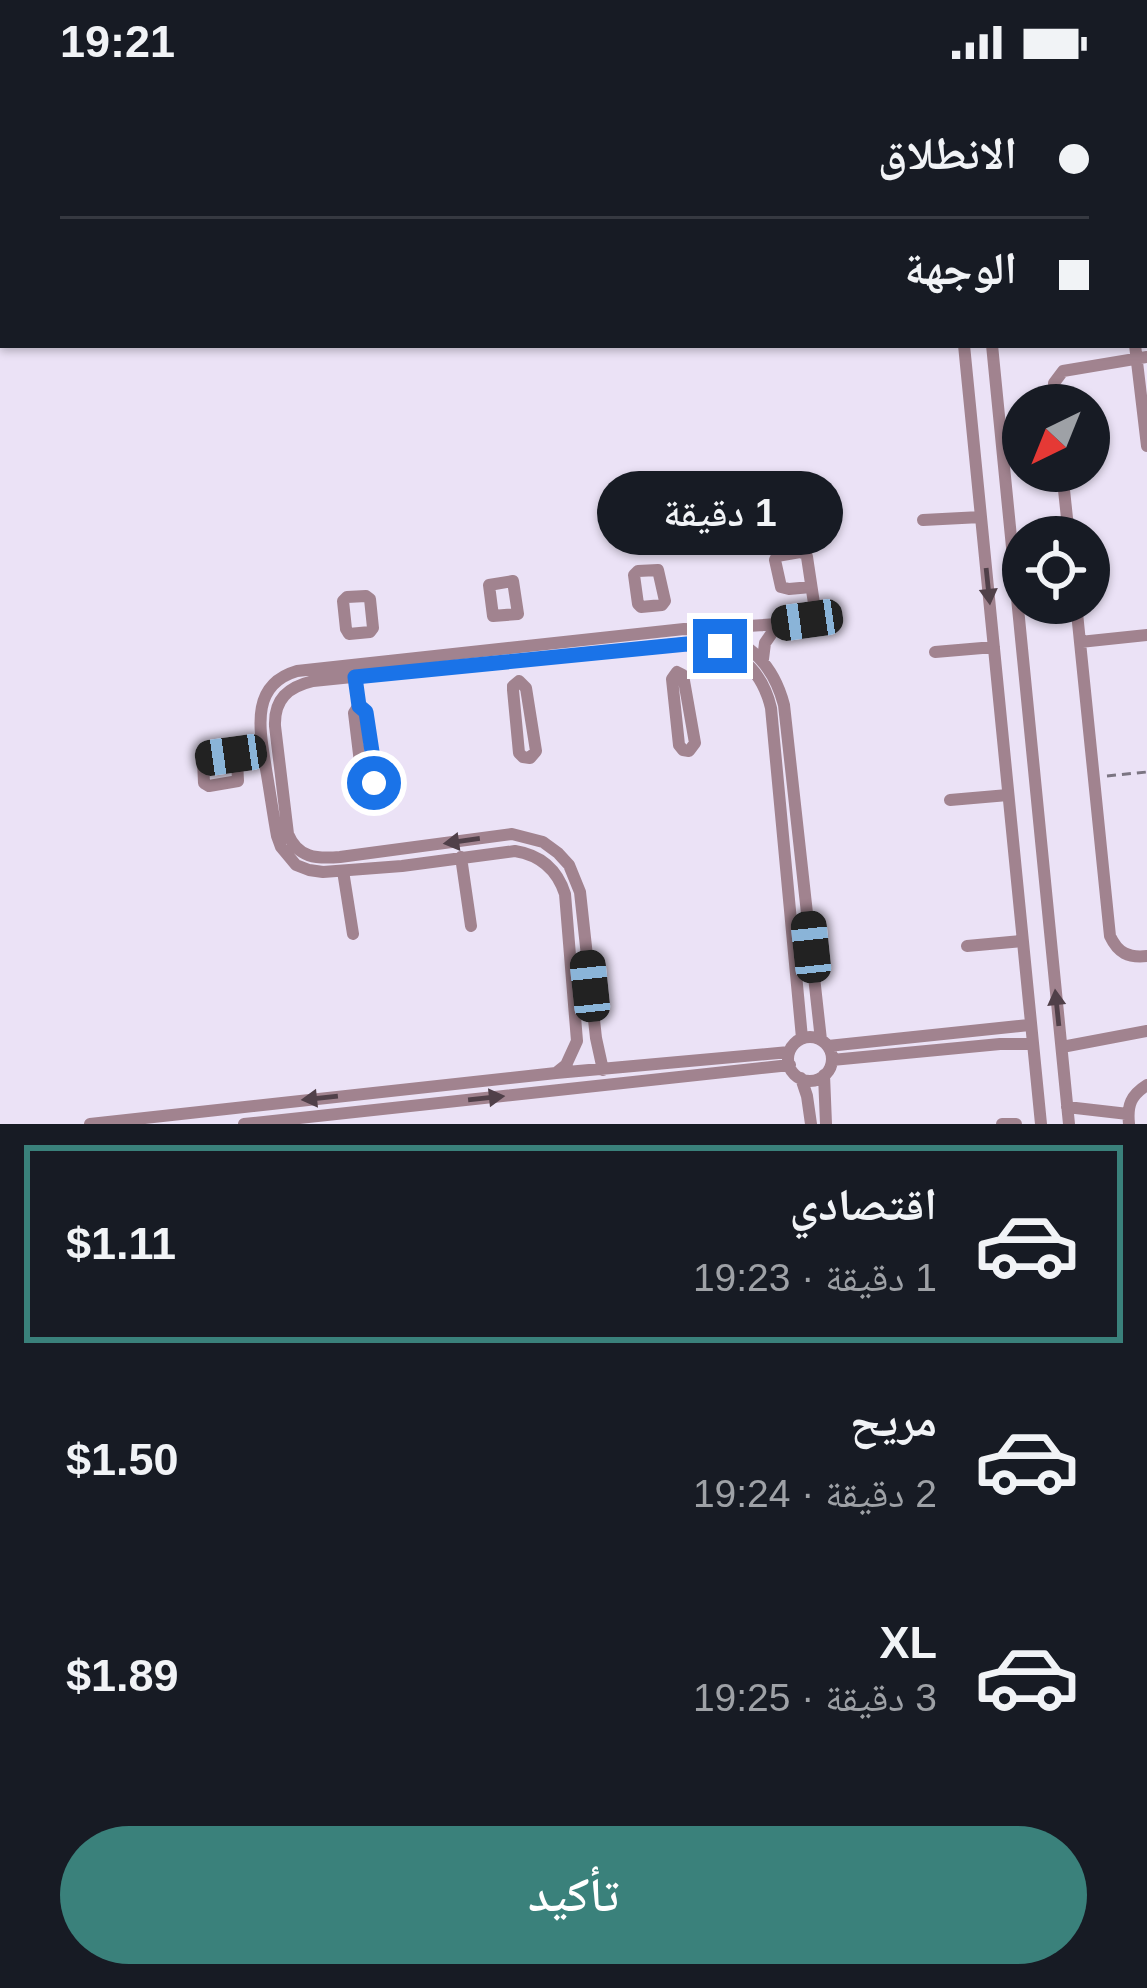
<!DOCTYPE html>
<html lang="ar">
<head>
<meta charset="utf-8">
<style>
	body { margin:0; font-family:Helvetica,"Noto Naskh Arabic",sans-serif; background:#242831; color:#f1f3f6; direction:rtl; height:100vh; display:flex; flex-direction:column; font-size:45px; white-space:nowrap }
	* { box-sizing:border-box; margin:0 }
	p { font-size:39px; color:#9ea1a6 }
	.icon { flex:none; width:66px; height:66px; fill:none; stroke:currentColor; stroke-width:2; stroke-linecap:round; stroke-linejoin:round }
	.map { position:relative; height:1040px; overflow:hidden; direction:ltr }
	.sheet { display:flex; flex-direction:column; background:#171b24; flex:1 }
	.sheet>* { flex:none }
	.hud { position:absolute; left:0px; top:0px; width:1149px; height:264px; box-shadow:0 3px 9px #0004; direction:rtl; display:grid; align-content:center; height:264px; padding:0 60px; background:#171b24 }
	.needle { width:78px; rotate:223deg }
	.buttons { position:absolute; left:1002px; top:300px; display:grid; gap:24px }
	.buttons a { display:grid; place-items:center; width:108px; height:108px; border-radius:50%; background:#171b24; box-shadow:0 3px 9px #0004; font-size:60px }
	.end { position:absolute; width:54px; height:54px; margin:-27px; border:15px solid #1a73e8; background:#fff; box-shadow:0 0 0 6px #fff }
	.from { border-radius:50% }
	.bubble { position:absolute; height:84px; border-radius:42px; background:#171b24; box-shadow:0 3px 9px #0004; font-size:39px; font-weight:600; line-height:84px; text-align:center; direction:rtl }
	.car { position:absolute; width:36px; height:72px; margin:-36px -18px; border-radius:15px; box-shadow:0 0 9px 3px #0007; background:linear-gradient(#222 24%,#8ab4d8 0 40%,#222 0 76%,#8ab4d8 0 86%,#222 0) }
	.hud b { display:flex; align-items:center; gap:42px; height:114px; font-size:45px }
	.hud b+b { border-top:3px solid #363941 }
	.hud i { width:30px; height:30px; background:#f1f3f6 }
	ul { padding:21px 0 0; list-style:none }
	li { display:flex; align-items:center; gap:36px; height:198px; margin:0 24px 18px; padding:0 36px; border:6px solid transparent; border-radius:0px }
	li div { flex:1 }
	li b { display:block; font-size:45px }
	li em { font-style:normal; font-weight:600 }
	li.on { border-color:#3a817b }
	li>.icon { width:108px; height:108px; stroke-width:1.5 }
	.action { display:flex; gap:24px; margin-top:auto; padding:24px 60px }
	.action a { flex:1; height:138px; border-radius:72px; background:#3a817b; color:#fff; font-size:48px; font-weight:600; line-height:138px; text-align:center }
	.status { display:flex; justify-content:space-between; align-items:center; height:84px; padding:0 60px; background:#171b24; direction:ltr }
	.status svg { height:33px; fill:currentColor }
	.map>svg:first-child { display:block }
</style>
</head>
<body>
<div class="status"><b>19:21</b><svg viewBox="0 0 49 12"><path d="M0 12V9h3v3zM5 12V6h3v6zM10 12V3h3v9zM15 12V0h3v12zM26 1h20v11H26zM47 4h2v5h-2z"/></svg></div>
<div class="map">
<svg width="1147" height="1040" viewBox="0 0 1147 1040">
	<rect width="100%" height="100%" fill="#ebe2f6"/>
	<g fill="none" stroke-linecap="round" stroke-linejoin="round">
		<!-- path -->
		<path stroke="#7b7582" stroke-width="3" stroke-dasharray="9 6" stroke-linecap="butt" d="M1107,692L1147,688"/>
		<!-- minor -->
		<path stroke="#a1838f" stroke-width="12" d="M935,0V3
			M964,0V3
			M1024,0L1025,3
			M1109,0V3
			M1146,6H1147
			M1146,93H1147
			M1146,173H1147
			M1146,187H1147
			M964,261L1041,1040
			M992,261L1069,1040
			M1135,261L1147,362
			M1056,321L1054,299L1063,287L1147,273
			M1062,387L1069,453
			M923,436L981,433
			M658,486L665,517L662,521L641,523L638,520L634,491L638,487Z
			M513,497L518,530L493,532L489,501Z
			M366,512L370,515L373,544L370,548L349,550L346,545L343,517L347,513Z
			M1076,519L1110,852C1118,869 1128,874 1147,872
			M716,544L778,540L813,533L815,526L807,473L806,470L800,468L777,472L775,476L781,503L789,505L811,503
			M1080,558L1147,551
			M935,568L994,563
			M763,575L765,559L778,540
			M677,588L683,591L695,659L689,667L683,666L679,661L672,595Z
			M519,597L526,604L536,667L530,674L523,673L519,669L513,606V602Z
			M359,621L366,628L376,693L371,700H365L362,695L354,629Z
			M233,671L237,676L238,697L209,702L204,699L203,675Z
			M950,716L1008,711
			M461,773L471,842
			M343,787L353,850
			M967,862L1022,857
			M788 975a22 22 0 1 1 44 0a22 22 0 1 1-44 0Z
			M828,962L1029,941
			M1062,963L1147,947
			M832,976L1000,960H1032
			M603,986L596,954L580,808L569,781L558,769L543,758L512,750L340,773C316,775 298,774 288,750L275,642C274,615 288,603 313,597L687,559C730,559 761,581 771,624L802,954
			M556,989L566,981L577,957L565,810C557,785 540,771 515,767L402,782L323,788L309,786L296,781L281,763L277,752C273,730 270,708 266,685C260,647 249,601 297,587L684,545C735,545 771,571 784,621L821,956
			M824,991L826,1040
			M801,994L807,1012L811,1040
			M1067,1023L1128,1030
			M90,1040L556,989L789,968
			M244,1040L790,981
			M1002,1040H1016
			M1129,1040C1127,1021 1131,1011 1147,1001"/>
	</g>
	<!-- one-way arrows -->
	<defs><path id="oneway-solid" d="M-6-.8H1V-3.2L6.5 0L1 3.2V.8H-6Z" transform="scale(3)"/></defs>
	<g fill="#504049">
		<use href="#oneway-solid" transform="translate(988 502) rotate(84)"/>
		<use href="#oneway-solid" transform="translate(462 757) rotate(172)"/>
		<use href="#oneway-solid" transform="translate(1057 924) rotate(-96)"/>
		<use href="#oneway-solid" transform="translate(320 1014) rotate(174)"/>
		<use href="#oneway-solid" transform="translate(486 1014) rotate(-6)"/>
	</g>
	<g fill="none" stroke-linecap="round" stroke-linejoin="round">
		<!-- route -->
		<path stroke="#1a73e8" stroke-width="15" d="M374,699L376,694L366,628L359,622L355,593L687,560L720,562"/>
	</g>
</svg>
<div class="buttons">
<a><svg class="needle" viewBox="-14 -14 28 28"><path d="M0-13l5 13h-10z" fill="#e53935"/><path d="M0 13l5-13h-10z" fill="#9ea1a6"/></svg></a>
<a><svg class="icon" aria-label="locate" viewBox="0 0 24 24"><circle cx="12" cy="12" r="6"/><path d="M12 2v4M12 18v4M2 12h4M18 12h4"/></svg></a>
</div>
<i class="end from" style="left:374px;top:699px"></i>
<i class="end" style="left:720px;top:562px"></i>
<div class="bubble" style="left:597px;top:387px;width:246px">1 دقيقة</div>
<i class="car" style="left:807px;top:536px;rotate:262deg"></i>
<i class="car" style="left:231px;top:671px;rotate:262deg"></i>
<i class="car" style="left:811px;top:863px;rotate:354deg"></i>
<i class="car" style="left:590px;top:902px;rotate:354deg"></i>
<div class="hud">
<b><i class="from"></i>الانطلاق</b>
<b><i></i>الوجهة</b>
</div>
</div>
<section class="sheet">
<ul>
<li class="on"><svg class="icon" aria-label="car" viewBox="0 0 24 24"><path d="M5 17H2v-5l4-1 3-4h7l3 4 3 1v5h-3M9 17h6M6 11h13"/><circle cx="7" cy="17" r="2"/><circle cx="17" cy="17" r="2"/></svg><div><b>اقتصادي</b><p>1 دقيقة · 19:23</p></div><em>$1.11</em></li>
<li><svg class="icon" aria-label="car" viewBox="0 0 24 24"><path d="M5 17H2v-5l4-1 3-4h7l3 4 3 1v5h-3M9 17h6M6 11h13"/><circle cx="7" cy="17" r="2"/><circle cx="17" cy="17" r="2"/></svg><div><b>مريح</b><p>2 دقيقة · 19:24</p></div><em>$1.50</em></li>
<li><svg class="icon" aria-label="car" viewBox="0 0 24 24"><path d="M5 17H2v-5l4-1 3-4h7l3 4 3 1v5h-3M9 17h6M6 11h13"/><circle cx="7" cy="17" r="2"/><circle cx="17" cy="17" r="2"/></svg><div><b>XL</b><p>3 دقيقة · 19:25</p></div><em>$1.89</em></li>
</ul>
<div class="action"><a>تأكيد</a></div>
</section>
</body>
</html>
